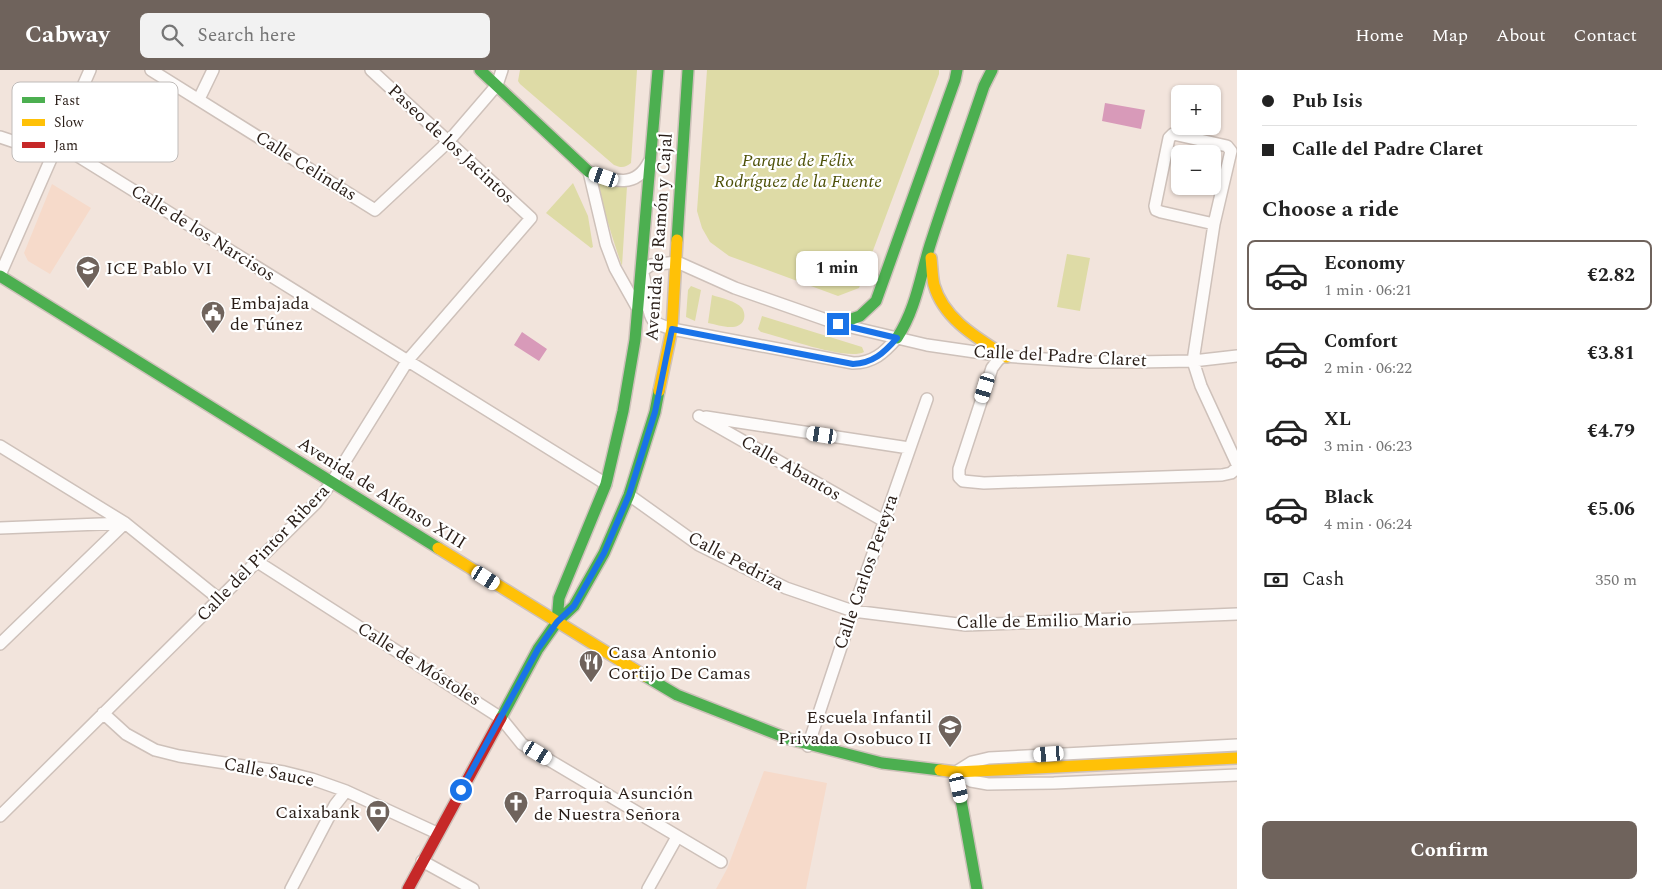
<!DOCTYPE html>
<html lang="en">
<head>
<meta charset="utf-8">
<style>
	body { margin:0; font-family:Spectral,serif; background:#f2f2f2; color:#222; height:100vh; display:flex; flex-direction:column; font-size:19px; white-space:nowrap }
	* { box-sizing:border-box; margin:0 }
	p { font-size:16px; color:#767676 }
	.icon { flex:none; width:28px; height:28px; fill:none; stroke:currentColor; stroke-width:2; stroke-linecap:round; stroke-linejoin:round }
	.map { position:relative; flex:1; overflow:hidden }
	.drawer { display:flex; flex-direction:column; background:#fff; width:425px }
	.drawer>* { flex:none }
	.top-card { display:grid; align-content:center; height:110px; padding:0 25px; background:#fff }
	.buttons { position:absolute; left:1171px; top:15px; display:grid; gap:10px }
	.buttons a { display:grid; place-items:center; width:50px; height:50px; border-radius:8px; background:#fff; box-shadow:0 1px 4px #0004; font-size:25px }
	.end { position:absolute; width:22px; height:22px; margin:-11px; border:6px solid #1a73e8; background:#fff; box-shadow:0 0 0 2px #fff }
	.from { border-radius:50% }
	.bubble { position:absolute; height:35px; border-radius:8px; background:#fff; box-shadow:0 1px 4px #0004; font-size:16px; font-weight:700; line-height:35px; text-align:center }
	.car { position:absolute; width:15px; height:30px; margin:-15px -8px; border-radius:6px; box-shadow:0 0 4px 1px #0007; background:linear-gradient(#fff 24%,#345 0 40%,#fff 0 76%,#345 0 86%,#fff 0) }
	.top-card b { display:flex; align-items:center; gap:18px; height:48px; font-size:19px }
	.top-card b+b { border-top:1px solid #e0e0e0 }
	.top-card i { width:12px; height:12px; background:#222 }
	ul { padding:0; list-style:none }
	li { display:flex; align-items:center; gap:15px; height:70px; margin:0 10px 8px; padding:0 15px; border:2px solid transparent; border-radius:8px }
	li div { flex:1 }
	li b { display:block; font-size:19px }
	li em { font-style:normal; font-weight:700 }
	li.current { border-color:#6f635c }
	li>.icon { width:45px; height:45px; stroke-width:1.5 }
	h2 { padding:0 25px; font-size:22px; line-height:60px }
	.pay { display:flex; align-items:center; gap:12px; height:55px; padding:0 25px; font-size:19px }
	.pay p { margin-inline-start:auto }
	.cta { display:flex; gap:10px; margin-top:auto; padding:10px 25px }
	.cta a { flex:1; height:58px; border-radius:8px; background:#6f635c; color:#fff; font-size:20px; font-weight:700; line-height:58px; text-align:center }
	header { display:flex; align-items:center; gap:30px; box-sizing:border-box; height:70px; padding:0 25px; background:#6f635c; color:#fff }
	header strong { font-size:24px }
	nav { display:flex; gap:28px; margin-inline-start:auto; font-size:18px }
	.search { width:350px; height:45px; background:#f2f2f2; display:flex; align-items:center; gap:12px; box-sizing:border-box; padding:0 18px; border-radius:8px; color:#767676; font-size:19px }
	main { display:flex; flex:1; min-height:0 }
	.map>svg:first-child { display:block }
</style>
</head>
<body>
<header>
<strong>Cabway</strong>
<div class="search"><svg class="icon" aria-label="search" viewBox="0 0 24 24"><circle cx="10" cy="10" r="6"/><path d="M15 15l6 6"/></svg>Search here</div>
<nav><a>Home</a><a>Map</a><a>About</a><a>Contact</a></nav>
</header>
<main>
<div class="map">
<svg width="1237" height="819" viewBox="0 0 1237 819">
	<rect width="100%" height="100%" fill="#f2e4dc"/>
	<!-- built -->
	<path fill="#f6daca" d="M52,114L91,138L50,204L28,191L24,183Z
		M764,701L827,713L806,819H716L727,799Z"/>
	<!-- green -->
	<path fill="#dedba6" d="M520,0H637L631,93C625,98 621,98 614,95L520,14L518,11Z
		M707,0H939V4L859,218L838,226L729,186L710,172L702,158L697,141Z
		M593,106L612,117L627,116L622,196C611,166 604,136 593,106Z
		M573,113L588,146L593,177L591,178L546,143Z
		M1067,184L1090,188L1080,241L1057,237Z
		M691,216L701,220L695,251L686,247L688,220Z
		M712,225C721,228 736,231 742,238C744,241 745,245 744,249C739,263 719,255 708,253Z
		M762,246L862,277L864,282C847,291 782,267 761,262L758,259Z"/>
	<!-- water -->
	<path fill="#d89ab9" d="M1105,33L1145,40L1141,59L1102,51Z
		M522,262L547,279L539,291L514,275Z"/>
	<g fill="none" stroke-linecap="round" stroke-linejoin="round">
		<defs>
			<path id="street" d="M151,0L375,140L448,72L497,15L502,0
				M199,29L213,0
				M0,67L42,81L57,73L606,414
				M589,102L606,174L615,198L638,239
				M589,102C612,110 635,120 649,92
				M1214,154L1161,142L1156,140L1155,136L1169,68L1173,64L1227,76L1231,81L1214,154L1193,291L1201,316L1237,394
				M0,205L90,0
				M897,268C884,283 873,293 853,293L672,259C666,257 658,255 654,251C646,244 648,215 642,201L651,195L677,192L735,218L838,254L927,275L1003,286L1089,292H1136L1193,291L1237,286
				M1003,286L998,290L992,298L959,399V407L963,411L984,413L1222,405L1231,403L1237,398
				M699,346L884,451
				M706,347L909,378
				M0,376L125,453L219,529
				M629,425L699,475L786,518L853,541L966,555L1237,544
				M0,458L125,453
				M256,491L501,648L522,674L721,792
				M0,574L125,453
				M103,643L126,664L155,680L179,686L284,702L312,709L346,721L437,763
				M1237,675L989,688L972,692L956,702L971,711L988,714L1054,713L1237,705
				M808,676L853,541L927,329
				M0,746L316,433L332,412L408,290L531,148L371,0
				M422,791L473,819
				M291,819L335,735L346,721
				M648,819L677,767"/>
			<path id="fast" d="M480,0L589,102
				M677,170L688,0
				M0,206L438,478
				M838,254L860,246L876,231L955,10L957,0
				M897,268C916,239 920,207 930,175C947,122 966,69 984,16L992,0
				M557,552L559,528L606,414L623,341L635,270L658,0
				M645,606L677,625L789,669L882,693L940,700
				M501,648L538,579L557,552L574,536L604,483L629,425L655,342L659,321
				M956,702L977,819"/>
			<path id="slow" d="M931,188C932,197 932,206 934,215C944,250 979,269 1007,287
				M659,321L672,259L677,170
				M438,478L645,606
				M940,700L956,702L1237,688"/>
			<path id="jam" d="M408,819L501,648"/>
		</defs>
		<!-- street casing -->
		<use href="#street" stroke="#cec1ba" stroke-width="14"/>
		<!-- fast casing -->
		<use href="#fast" stroke="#cec1ba" stroke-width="14"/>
		<!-- slow casing -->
		<use href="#slow" stroke="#cec1ba" stroke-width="14"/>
		<!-- jam casing -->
		<use href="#jam" stroke="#cec1ba" stroke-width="14"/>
		<!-- street -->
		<use href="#street" stroke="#fdfbfa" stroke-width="11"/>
		<!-- fast -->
		<use href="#fast" stroke="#4caf50" stroke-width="11"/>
		<!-- slow -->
		<use href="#slow" stroke="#ffc107" stroke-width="11"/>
		<!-- jam -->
		<use href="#jam" stroke="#c62828" stroke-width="11"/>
	</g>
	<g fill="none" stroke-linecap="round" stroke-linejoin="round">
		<!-- route -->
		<path stroke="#1a73e8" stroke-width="6" d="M461,720L538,579L557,552L574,536L604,483L629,425L655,342L672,259L853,294C873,293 884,283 897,268L838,254"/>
	</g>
	<!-- icons -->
	<defs>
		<symbol id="school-pin" viewBox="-11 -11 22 30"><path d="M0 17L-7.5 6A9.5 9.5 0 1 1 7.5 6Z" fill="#6f635c" stroke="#fff"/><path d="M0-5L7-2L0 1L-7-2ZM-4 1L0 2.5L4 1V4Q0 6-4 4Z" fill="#fff"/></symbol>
		<symbol id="civic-pin" viewBox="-11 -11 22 30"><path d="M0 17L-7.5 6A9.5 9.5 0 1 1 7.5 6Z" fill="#6f635c" stroke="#fff"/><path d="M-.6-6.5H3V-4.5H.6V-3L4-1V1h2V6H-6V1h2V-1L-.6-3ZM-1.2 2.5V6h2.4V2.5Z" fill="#fff"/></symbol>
		<symbol id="restaurant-pin" viewBox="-11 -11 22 30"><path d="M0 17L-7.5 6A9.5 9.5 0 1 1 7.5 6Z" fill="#6f635c" stroke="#fff"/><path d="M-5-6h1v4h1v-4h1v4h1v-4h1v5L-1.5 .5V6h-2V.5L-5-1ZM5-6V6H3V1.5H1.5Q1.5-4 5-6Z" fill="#fff"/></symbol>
		<symbol id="church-pin" viewBox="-11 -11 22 30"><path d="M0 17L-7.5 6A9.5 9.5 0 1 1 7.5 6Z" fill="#6f635c" stroke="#fff"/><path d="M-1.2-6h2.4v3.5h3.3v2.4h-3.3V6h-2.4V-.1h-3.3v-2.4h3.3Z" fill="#fff"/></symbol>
		<symbol id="bank-pin" viewBox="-11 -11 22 30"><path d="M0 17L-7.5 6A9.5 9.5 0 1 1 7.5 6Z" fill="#6f635c" stroke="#fff"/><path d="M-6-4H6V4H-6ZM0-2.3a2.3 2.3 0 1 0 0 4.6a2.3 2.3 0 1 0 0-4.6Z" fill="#fff"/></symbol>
	</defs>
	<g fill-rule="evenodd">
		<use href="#school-pin" x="74" y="184" width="28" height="38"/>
		<use href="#civic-pin" x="199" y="229" width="28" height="38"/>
		<use href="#restaurant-pin" x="577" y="578" width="28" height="38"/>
		<use href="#school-pin" x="936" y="643" width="28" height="38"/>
		<use href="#church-pin" x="502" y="719" width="28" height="38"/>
		<use href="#bank-pin" x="364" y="728" width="28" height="38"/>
	</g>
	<g text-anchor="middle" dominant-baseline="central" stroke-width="4.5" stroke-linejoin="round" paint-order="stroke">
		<!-- street labels -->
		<g font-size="18" fill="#291d17" stroke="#fff">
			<text transform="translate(451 74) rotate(43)">Paseo de los Jacintos</text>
			<text transform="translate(306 96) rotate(32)">Calle Celindas</text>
			<text transform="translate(203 163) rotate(32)">Calle de los Narcisos</text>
			<text transform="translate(659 167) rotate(-86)">Avenida de Ramón y Cajal</text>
			<text transform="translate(1060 286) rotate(3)">Calle del Padre Claret</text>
			<text transform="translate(791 398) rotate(30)">Calle Abantos</text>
			<text transform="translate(382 423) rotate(32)">Avenida de Alfonso XIII</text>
			<text transform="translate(263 483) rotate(-46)">Calle del Pintor Ribera</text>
			<text transform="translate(736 491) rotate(28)">Calle Pedriza</text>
			<text transform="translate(866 502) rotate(-71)">Calle Carlos Pereyra</text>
			<text transform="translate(1044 551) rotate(-1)">Calle de Emilio Mario</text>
			<text transform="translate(419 594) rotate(32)">Calle de Móstoles</text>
			<text transform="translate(269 702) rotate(11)">Calle Sauce</text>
		</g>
		<!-- park labels -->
		<g font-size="18" font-style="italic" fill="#4e5108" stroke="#fff">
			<text x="798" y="90">Parque de Félix<tspan x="798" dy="21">Rodríguez de la Fuente</tspan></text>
		</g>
		<!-- poi labels -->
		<g font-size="18" fill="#291d17" stroke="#fff" text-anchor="start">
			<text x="106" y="198">ICE Pablo VI</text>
			<text x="230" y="233">Embajada<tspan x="230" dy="21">de Túnez</tspan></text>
			<text x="608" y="582">Casa Antonio<tspan x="608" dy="21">Cortijo De Camas</tspan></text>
			<text x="932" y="647" text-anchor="end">Escuela Infantil<tspan x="932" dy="21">Privada Osobuco II</tspan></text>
			<text x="534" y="723">Parroquia Asunción<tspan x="534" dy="21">de Nuestra Señora</tspan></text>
			<text x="360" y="742" text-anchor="end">Caixabank</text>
		</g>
	</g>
	<!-- legend -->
	<rect x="12" y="12" width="166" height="80" rx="8" fill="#fff" stroke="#bfbbb9" stroke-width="1"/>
	<rect x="22" y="27" width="23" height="6" fill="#4caf50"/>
	<rect x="22" y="49" width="23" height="7" fill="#ffc107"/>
	<rect x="22" y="72" width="23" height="6" fill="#c62828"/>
	<g font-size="14" fill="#291d17">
		<text x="54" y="35">Fast</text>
		<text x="54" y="57">Slow</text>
		<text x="54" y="80">Jam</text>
	</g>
</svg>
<div class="buttons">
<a>+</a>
<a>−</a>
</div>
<i class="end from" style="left:461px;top:720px"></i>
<i class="end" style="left:838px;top:254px"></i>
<div class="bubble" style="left:796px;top:181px;width:82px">1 min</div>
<i class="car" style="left:604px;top:107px;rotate:289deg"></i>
<i class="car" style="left:985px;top:318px;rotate:197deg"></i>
<i class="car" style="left:822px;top:365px;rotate:279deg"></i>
<i class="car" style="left:486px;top:508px;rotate:122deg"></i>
<i class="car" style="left:538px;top:683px;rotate:121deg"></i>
<i class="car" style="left:1049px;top:684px;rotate:266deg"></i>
<i class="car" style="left:959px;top:718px;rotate:167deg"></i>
</div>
<section class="drawer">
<div class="top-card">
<b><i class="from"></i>Pub Isis</b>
<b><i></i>Calle del Padre Claret</b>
</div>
<h2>Choose a ride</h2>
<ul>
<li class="current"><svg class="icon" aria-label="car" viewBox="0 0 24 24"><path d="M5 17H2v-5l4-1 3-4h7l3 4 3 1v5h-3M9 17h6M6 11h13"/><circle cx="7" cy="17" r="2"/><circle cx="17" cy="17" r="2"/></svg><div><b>Economy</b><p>1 min · 06:21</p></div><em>€2.82</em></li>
<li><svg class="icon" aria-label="car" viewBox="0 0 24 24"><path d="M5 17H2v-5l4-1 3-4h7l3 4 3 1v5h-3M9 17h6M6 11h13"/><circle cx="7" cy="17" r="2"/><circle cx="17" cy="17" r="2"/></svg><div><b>Comfort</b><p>2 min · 06:22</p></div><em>€3.81</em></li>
<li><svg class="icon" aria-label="car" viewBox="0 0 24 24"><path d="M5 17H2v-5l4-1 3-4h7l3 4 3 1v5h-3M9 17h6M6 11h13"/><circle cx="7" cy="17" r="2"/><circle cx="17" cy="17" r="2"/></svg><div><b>XL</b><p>3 min · 06:23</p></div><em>€4.79</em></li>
<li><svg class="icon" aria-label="car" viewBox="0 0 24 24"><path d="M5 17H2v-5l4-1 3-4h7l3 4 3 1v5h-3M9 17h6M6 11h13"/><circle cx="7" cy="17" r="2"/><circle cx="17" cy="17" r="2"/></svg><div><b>Black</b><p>4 min · 06:24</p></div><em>€5.06</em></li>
</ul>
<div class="pay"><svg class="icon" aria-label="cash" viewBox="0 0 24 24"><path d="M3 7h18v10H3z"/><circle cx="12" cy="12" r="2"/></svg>Cash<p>350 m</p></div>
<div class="cta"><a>Confirm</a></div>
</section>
</main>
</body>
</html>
